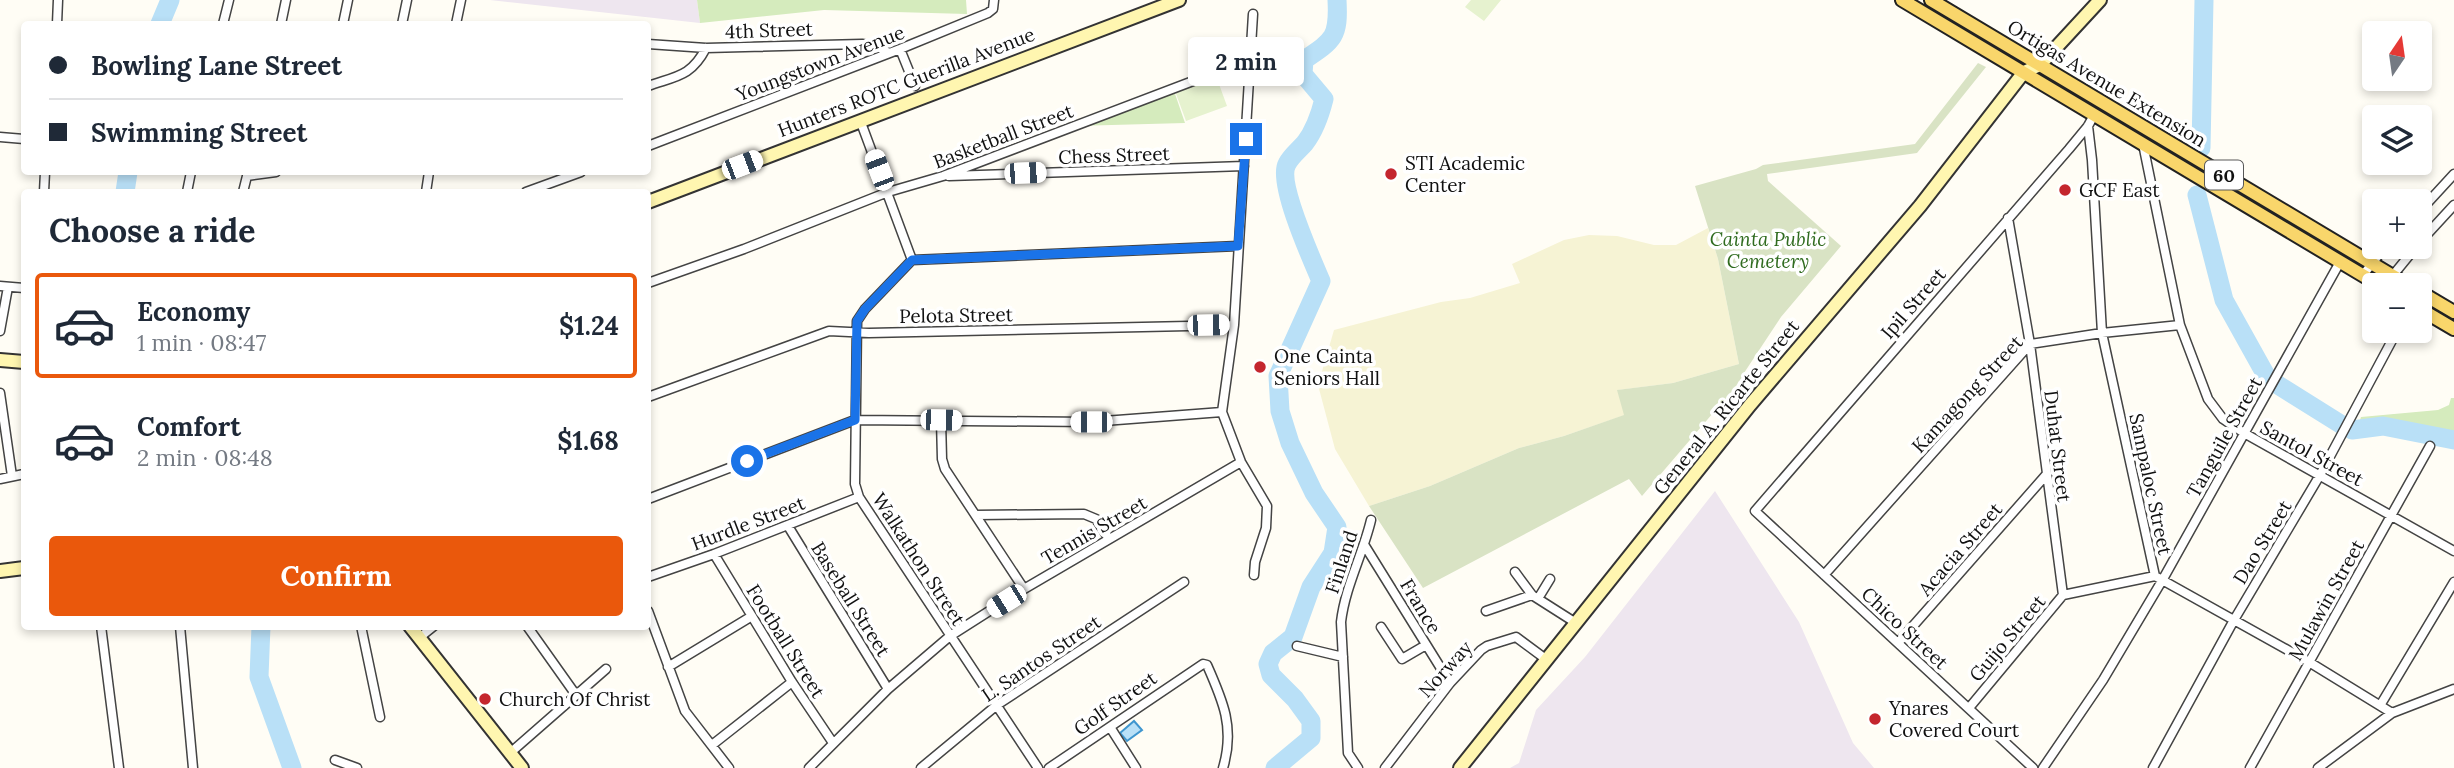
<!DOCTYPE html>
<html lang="en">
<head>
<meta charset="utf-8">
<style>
	body { margin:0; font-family:Lora,serif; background:#f2f2f3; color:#1f2937; height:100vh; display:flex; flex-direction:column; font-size:26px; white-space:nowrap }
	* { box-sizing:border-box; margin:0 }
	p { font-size:23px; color:#747a83 }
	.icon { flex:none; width:38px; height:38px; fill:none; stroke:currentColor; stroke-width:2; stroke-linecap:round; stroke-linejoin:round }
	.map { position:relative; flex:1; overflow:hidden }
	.side { position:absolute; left:21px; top:189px; width:630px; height:441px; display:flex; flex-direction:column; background:#fff; border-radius:7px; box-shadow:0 4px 10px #0003 }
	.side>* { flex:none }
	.hud { position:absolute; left:21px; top:21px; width:630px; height:154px; border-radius:7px; box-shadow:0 4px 10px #0003; display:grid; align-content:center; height:154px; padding:0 28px; background:#fff }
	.needle { width:46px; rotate:13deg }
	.tools { position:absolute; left:2362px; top:21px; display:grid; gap:14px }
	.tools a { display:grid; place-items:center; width:70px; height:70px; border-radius:7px; background:#fff; box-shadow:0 4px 10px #0003; font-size:35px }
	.end { position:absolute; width:32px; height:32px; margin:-16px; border:9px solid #1a73e8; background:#fff; box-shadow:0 0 0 4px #fff }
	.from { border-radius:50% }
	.bubble { position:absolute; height:49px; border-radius:7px; background:#fff; box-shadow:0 4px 10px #0003; font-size:23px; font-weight:700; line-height:49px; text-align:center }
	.car { position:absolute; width:21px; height:42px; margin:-21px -10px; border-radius:9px; box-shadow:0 0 5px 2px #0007; background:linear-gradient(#fff 24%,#345 0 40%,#fff 0 76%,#345 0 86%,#fff 0) }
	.hud b { display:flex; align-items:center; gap:24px; height:66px; font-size:26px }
	.hud b+b { border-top:2px solid #e0e1e3 }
	.hud i { width:18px; height:18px; background:#1f2937 }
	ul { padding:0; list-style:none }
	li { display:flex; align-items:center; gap:21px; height:105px; margin:0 14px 10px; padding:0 14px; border:4px solid transparent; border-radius:7px }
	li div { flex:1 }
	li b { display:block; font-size:26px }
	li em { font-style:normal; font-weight:700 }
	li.active { border-color:#ea580c }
	li>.icon { width:63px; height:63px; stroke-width:1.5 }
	h2 { padding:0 28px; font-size:32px; line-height:84px }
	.button { display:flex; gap:14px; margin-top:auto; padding:14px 28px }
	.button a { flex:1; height:80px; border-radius:7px; background:#ea580c; color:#fff; font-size:28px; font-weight:700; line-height:80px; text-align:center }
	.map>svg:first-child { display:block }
</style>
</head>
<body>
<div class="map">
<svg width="2454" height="768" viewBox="0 0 2454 768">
	<rect width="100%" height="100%" fill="#fffdf5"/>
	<!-- industrial -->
	<path fill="#eee6ef" d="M490,0H697L700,23Z
		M1715,491L1799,622L1853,743L1874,768H1510L1519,763L1536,710L1585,657Z"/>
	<!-- farmland -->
	<path fill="#f6f3d4" d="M1708,228L1718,259L1739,364L1673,383L1618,390L1625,415L1564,436L1519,448L1430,486L1369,506L1335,449L1318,385L1334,330L1441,302L1470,298L1520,283L1512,264L1564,240L1589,235L1617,236L1654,245H1676Z"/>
	<!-- green -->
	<path fill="#d5ebbd" d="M697,0H966L967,14L824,10L700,23Z
		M1174,91L1185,123L1075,126Z
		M2451,398H2454V436L2384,423L2358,426L2361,417L2438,410L2449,405Z"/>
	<!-- cemetery -->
	<path fill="#d9e3c4" d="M1978,63L1986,67L1917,153L1767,174L1768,181L1841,246L1781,317L1742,376L1760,391L1737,419L1719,406L1642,496L1629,479L1423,588L1369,506L1430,486L1519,448L1564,436L1624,415L1617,390L1673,383L1739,364L1718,259L1695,186L1756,169L1763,165L1915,144Z"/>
	<!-- pitch -->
	<path fill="#e6f2cf" d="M1471,0H1501L1484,21L1465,7Z
		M1216,76L1227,106L1186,121L1175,91Z"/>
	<!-- water -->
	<path fill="#b9e0f7" stroke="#3f96cf" stroke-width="2" d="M1134,721L1142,730L1127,741L1120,733Z"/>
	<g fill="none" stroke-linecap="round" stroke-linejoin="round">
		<!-- river -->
		<path stroke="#b9e0f7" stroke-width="19" d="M160,24L170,0
			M2201,148L2204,0
			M125,192L128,172
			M2197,195L2224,300L2268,379
			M2278,385L2342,425
			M2352,430L2383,426L2454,440
			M261,626L259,677L292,768
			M1275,768L1311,738V721L1295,699L1271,675L1268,664L1273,653L1293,637L1311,587L1333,553L1337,527L1314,493L1290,443L1280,411L1278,376L1321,281C1312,260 1277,182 1287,164C1291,156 1299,150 1305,143C1315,130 1320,115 1324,99L1303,74L1304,60C1334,40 1339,37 1337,0"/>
		<defs>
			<path id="street" d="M1253,14L1234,325L1222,412L1241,462L1267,506L1266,528L1255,562L1254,575
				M57,24L58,0
				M223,24L229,0
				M281,24L286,0
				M343,24L348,0
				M402,24L407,0
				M456,24L461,0
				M648,44L706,48L862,44L876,46L889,53
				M900,49L915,86
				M648,86C676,76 691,77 706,48
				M860,120L912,260L865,309L857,321L855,484L859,497L1038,768
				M2088,126L2092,160L2102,333L2155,576L2309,662L2392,713
				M0,137L24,139
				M2143,144L2180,325L2208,399L2223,419L2244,433L2454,551
				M648,146L900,49L988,13L993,9L994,0
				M247,176L276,172
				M949,176L1244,166
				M44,192L45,172
				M187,192L191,172
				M243,192L248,172
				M426,192L429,172
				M526,192L581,172
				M2420,211L2454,174
				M2008,218L2030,344L2063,595
				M2420,242L2454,205
				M912,260L1238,246
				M2363,275L2385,247
				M648,283L744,249L888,192L943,176L1251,59
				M2385,285L2416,247
				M0,286L24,288
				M0,331L8,287
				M0,393L12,476
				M648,397L829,331L869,333L1234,325
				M941,420L942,459L945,469L1024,589
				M0,479L24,474
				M648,499L855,420L1091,422L1222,412
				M976,515L1084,514L1096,519L1109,539
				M788,526L888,689
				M1365,546L1450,683
				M714,554L792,682L833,743
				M1515,572L1532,595L1576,623
				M1824,575L2030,344L2102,333L2180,325
				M648,577L714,554L859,497
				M1539,597L1550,579
				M648,611L685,711L729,768
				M1486,611L1532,595
				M101,626L119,768
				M180,626L193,768
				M361,626L380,717
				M527,626L576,695
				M1381,627L1402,659L1426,645
				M419,638L434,626
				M1898,643L2046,475
				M1297,646L1343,657
				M668,667L752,616
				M2381,704L2454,582
				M1969,708L2063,595L2155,576
				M1110,727L1136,768
				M712,745L792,682
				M510,753L606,669
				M335,760L357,768
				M809,768L888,689L950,636L1024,589L1241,462
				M921,768L997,705L1184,582
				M1049,768L1203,664L1207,665C1223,701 1235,728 1223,768
				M1358,768L1348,753L1341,622C1345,587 1363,554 1371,520
				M1385,768L1450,683L1481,650L1487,646L1516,637L1547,660
				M2033,768L1755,511L2069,149L2088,126L2094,115
				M2043,768L2103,680L2163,579L2340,262
				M2153,768L2234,620L2320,475L2397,331
				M2250,768L2430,446
				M2318,768L2392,713L2454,689"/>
			<path id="secondary" d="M648,202L1179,0
				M0,360L24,362
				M0,571L24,568
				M410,626L522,768
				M1460,768L1750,405L1920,206L2024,72L2040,65L2100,0"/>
			<path id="primary" d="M1902,0L2379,285
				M1931,0L2408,285
				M2420,292L2454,312
				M2420,309L2454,329"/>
		</defs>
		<!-- street casing -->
		<use href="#street" stroke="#444" stroke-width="11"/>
		<!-- secondary casing -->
		<use href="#secondary" stroke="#333" stroke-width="16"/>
		<!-- primary casing -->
		<use href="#primary" stroke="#222" stroke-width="16"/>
		<!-- street -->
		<use href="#street" stroke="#fff" stroke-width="8"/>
		<!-- secondary -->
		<use href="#secondary" stroke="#fff6b0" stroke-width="12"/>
		<!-- primary -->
		<use href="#primary" stroke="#f9d66b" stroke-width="12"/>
	</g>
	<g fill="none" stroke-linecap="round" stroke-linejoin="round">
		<!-- route -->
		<path stroke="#1a73e8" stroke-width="9" d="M747,461L855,420L857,321L865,309L912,260L1238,246L1246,139"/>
	</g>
	<!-- markers -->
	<g fill="#c4262e" stroke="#fff" stroke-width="2.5">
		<circle cx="1391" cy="174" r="7"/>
		<circle cx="2065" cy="190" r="7"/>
		<circle cx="1260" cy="367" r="7"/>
		<circle cx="485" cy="699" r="7"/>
		<circle cx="1875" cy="719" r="7"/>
	</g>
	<g text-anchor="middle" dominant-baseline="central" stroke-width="7" stroke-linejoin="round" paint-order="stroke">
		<!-- shield labels -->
		<rect fill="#fff" stroke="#585858" stroke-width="2" x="2205" y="160.5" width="38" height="29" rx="5"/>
		<g font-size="18" font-weight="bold" fill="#111">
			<text x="2224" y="175">60</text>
		</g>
		<!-- street labels -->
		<g font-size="19" fill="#111" stroke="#fff">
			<text transform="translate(769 30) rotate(-2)">4th Street</text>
			<text transform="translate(820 63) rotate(-21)">Youngstown Avenue</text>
			<text transform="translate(906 82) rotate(-21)">Hunters ROTC Guerilla Avenue</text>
			<text transform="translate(2107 83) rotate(31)">Ortigas Avenue Extension</text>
			<text transform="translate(1003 136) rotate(-21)">Basketball Street</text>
			<text transform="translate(1114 155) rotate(-2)">Chess Street</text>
			<text transform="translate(1913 303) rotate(-49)">Ipil Street</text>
			<text transform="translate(956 315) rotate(-1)">Pelota Street</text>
			<text transform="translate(1967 394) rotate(-47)">Kamagong Street</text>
			<text transform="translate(1726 407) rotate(-51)">General A. Ricarte Street</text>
			<text transform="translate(2224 437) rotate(-61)">Tanguile Street</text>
			<text transform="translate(2058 446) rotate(83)">Duhat Street</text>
			<text transform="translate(2312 453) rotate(29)">Santol Street</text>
			<text transform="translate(2151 484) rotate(78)">Sampaloc Street</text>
			<text transform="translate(748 523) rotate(-21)">Hurdle Street</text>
			<text transform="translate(1094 530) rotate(-30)">Tennis Street</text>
			<text transform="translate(2262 542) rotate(-59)">Dao Street</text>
			<text transform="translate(1960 549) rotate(-49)">Acacia Street</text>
			<text transform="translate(919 559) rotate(57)">Walkathon Street</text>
			<text transform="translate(1341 562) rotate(-72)">Finland</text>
			<text transform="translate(851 599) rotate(58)">Baseball Street</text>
			<text transform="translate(2326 600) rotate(-61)">Mulawin Street</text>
			<text transform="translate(1421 606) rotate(59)">France</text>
			<text transform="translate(1905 628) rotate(43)">Chico Street</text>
			<text transform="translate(2007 638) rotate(-50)">Guijo Street</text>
			<text transform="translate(786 641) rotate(58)">Football Street</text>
			<text transform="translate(1041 658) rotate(-34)">L. Santos Street</text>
			<text transform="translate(1445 669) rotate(-48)">Norway</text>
			<text transform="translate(1115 703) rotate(-35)">Golf Street</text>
		</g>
		<!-- poi labels -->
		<g font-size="19" fill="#111" stroke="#fff" text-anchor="start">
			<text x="1405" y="163">STI Academic<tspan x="1405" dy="22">Center</tspan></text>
			<text x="2079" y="190">GCF East</text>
			<text x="1274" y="356">One Cainta<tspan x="1274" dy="22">Seniors Hall</tspan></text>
			<text x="499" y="699">Church Of Christ</text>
			<text x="1889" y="708">Ynares<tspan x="1889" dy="22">Covered Court</tspan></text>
		</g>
		<!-- park labels -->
		<g font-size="19" font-style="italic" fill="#2f6b1f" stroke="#fff">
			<text x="1768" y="239">Cainta Public<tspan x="1768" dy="22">Cemetery</tspan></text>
		</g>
	</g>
</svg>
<div class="tools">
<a><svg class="needle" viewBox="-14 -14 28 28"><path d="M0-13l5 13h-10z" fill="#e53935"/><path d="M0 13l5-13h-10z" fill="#747a83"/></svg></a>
<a><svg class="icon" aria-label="layers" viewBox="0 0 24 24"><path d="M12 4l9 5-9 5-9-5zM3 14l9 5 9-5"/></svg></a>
<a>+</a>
<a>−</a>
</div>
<i class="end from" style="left:747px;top:461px"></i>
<i class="end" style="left:1246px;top:139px"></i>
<div class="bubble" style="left:1188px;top:37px;width:116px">2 min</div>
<i class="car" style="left:742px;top:165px;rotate:69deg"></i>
<i class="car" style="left:879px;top:170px;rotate:339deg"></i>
<i class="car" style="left:1025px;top:173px;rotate:88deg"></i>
<i class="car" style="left:1208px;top:325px;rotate:89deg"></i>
<i class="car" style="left:941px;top:420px;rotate:91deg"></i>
<i class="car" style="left:1091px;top:422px;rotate:270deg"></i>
<i class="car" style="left:1006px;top:601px;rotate:238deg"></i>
<div class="hud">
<b><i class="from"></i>Bowling Lane Street</b>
<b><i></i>Swimming Street</b>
</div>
<section class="side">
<h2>Choose a ride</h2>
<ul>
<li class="active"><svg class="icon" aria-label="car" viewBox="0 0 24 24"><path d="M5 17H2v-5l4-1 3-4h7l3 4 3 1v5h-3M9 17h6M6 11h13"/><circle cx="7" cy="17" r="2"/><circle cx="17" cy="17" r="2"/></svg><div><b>Economy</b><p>1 min · 08:47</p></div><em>$1.24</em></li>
<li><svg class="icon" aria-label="car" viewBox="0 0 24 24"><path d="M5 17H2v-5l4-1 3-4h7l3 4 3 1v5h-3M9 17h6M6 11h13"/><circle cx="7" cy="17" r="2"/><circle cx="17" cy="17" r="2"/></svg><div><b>Comfort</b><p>2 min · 08:48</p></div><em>$1.68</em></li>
</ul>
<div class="button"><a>Confirm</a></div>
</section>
</div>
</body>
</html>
